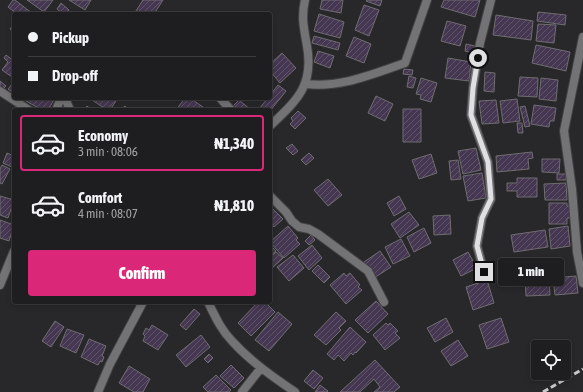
<!DOCTYPE html>
<html lang="en">
<head>
<meta charset="utf-8">
<style>
	body { margin:0; font-family:"Asap Condensed",sans-serif; background:#2b2a2c; color:#f1f3f6; height:100vh; display:flex; flex-direction:column; font-size:15px; white-space:nowrap }
	* { box-sizing:border-box; margin:0 }
	p { font-size:13px; color:#a1a2a4 }
	.icon { flex:none; width:22px; height:22px; fill:none; stroke:currentColor; stroke-width:2; stroke-linecap:round; stroke-linejoin:round }
	.map { position:relative; flex:1; overflow:hidden }
	.side { position:absolute; left:12px; top:108px; width:260px; height:196px; display:flex; flex-direction:column; background:#1e1d1f; border-radius:4px; box-shadow:0 2px 6px #0003,0 0 0 1px #3c3b3d }
	.side>* { flex:none }
	.guide { position:absolute; left:12px; top:12px; width:260px; height:88px; border-radius:4px; box-shadow:0 2px 6px #0003,0 0 0 1px #3c3b3d; display:grid; align-content:center; height:88px; padding:0 16px; background:#1e1d1f }
	.tools { position:absolute; left:531px; top:340px; display:grid; gap:8px }
	.tools a { display:grid; place-items:center; width:40px; height:40px; border-radius:4px; background:#1e1d1f; box-shadow:0 2px 6px #0003,0 0 0 1px #3c3b3d; font-size:20px }
	.end { position:absolute; width:18px; height:18px; margin:-9px; border:5px solid #e0dfe1; background:#111; box-shadow:0 0 0 2px #111 }
	.from { border-radius:50% }
	.bubble { position:absolute; height:28px; border-radius:4px; background:#1e1d1f; box-shadow:0 2px 6px #0003,0 0 0 1px #3c3b3d; font-size:13px; font-weight:800; line-height:28px; text-align:center }
	.guide b { display:flex; align-items:center; gap:14px; height:38px; font-size:15px }
	.guide b+b { border-top:1px solid #3c3b3d }
	.guide i { width:10px; height:10px; background:#f1f3f6 }
	ul { padding:7px 0 0; list-style:none }
	li { display:flex; align-items:center; gap:12px; height:56px; margin:0 8px 6px; padding:0 8px; border:2px solid transparent; border-radius:4px }
	li div { flex:1 }
	li b { display:block; font-size:15px }
	li em { font-style:normal; font-weight:800 }
	li.current { border-color:#db2777 }
	li>.icon { width:36px; height:36px; stroke-width:1.5 }
	.cta { display:flex; gap:8px; margin-top:auto; padding:8px 16px }
	.cta a { flex:1; height:46px; border-radius:4px; background:#db2777; color:#fff; font-size:16px; font-weight:800; line-height:46px; text-align:center }
	.map>svg:first-child { display:block }
</style>
</head>
<body>
<div class="map">
<svg width="583" height="392" viewBox="0 0 583 392">
	<defs>
		<pattern id="building-hatch" width="6" height="6" patternUnits="userSpaceOnUse"><rect width="6" height="6" fill="#453751"/><path d="M-1 1l2-2M0 6l6-6M5 7l2-2" fill="none" stroke="#60546a"/></pattern>
	</defs>
	<rect width="100%" height="100%" fill="#282729"/>
	<!-- building -->
	<path fill="url(#building-hatch)" stroke="#6f6d70" d="M13,0H15L33,14H17L8,7Z
		M27,0H53L44,12Z
		M69,0H91L85,10Z
		M143,0H163L154,14H134Z
		M322,0H343L341,13L320,9Z
		M367,0H382L380,6L366,1Z
		M444,0H480L475,17L441,7Z
		M61,3L69,10L66,14H63L57,9Z
		M364,5L379,10L369,36L355,30Z
		M538,12L566,15L565,25L537,21Z
		M319,14L344,22L340,38L314,31Z
		M496,15L533,21L531,40L493,35Z
		M447,21L466,26L460,46L441,41Z
		M14,23V32L10,29Z
		M538,24L556,25L554,43L536,41Z
		M314,36L340,43L338,50L312,43Z
		M354,37L371,44L364,63L346,56Z
		M466,44L475,46L473,53L465,51Z
		M536,45L570,52L566,71L532,63Z
		M318,51L334,56L330,68L314,62Z
		M282,53L296,68L280,83L270,71V64Z
		M6,55L14,61V68L13,70L14,71V74L12,77L2,70L8,62L4,58Z
		M448,58L471,62L469,81L445,78Z
		M404,69L413,70L412,75L403,74Z
		M485,72L495,73L494,92L484,91Z
		M409,76L416,78L413,88L407,87Z
		M520,77L538,78L537,97L518,96Z
		M421,78L437,83L431,102L420,99L421,95L416,94Z
		M541,78L558,80L556,101L539,99Z
		M0,81L6,86L3,89L0,87Z
		M14,82V93L8,89Z
		M278,85L286,91L270,111V110H258L268,98H270V95Z
		M376,96L393,104L385,121L368,113Z
		M27,98H55L48,110H42L26,101Z
		M89,98H118L110,110H107Z
		M185,98H190L203,107L202,110H176Z
		M517,99L520,121L503,123L500,101Z
		M239,100L251,110H238L233,106Z
		M496,100L499,123L482,124L479,101Z
		M534,105L556,108L554,121H550L549,127L531,124Z
		M87,106L92,110H83Z
		M125,106L129,110H120Z
		M525,106L530,126L525,127L520,107Z
		M403,109H421V142H403Z
		M298,111L306,118L295,129L290,124L293,121L291,118Z
		M517,123H522L523,133H518Z
		M292,144L298,151L293,155L286,148Z
		M476,148L481,170L463,174L458,151Z
		M532,152L533,158L528,159L529,169L497,172L496,156Z
		M7,153L14,156V168L3,163Z
		M309,153L314,158L306,165L301,160Z
		M431,154L437,173L419,179L412,160Z
		M542,159H560L559,173L542,172Z
		M458,160L461,179L451,180L449,161Z
		M2,165L10,169L2,184L0,183V169Z
		M482,173L486,198L468,201L463,176Z
		M557,174H566V180H557Z
		M517,178H537V197H517V191H507V183H517Z
		M328,179L342,195L328,206L314,190Z
		M566,183L567,200H545L544,184Z
		M0,196L14,200L8,218L0,215Z
		M399,196L406,209L394,216L387,203Z
		M549,203H567V206H570V218H567V224H549Z
		M270,206L283,219L274,227L270,222Z
		M409,212L419,225L400,238L391,224Z
		M450,215L451,234L434,235L433,216Z
		M0,220L14,225L9,241L0,238Z
		M288,226L298,238L296,240L300,244L284,258L270,242Z
		M568,226L570,246L551,249L549,229Z
		M424,228L431,243L414,252L407,237Z
		M545,230L548,247L514,252L511,235Z
		M311,235L315,240L309,245L305,241Z
		M401,239L410,256L393,264L385,247Z
		M270,245L276,251L270,256Z
		M312,245L322,258L309,270L298,256Z
		M380,251L391,267L374,278L364,262Z
		M276,252L283,258L270,270V258Z
		M468,252L477,268L461,276L453,260Z
		M293,255L304,268L289,281L277,267Z
		M318,265L330,277L324,283L312,271Z
		M344,273L346,276L350,273L360,285L358,287L362,290L346,304L330,285Z
		M549,276L550,295L526,296L525,278Z
		M576,276L578,293L555,295L553,278Z
		M487,280L494,303L473,310L466,287Z
		M376,301L388,314L368,333L355,320Z
		M258,302H265L275,312L251,336L238,323Z
		M194,309L200,314L186,330L180,325Z
		M278,312L292,324L269,351L255,340Z
		M336,312L346,321L339,328L341,330L326,345L314,335Z
		M446,318L453,332L435,342L427,328Z
		M501,318L509,342L487,349L479,325Z
		M55,321L64,327L51,347L42,341Z
		M386,323L388,325L390,323L398,331L395,333L400,338L385,350L373,335Z
		M152,325L168,335L158,350L143,341L145,336L143,334L146,328L149,330Z
		M350,327L366,342L356,353L355,352L353,355L351,353L344,361L338,355L334,360L327,354Z
		M67,329L84,335L76,353L60,346Z
		M201,335L210,347L186,367L176,355Z
		M89,339L106,346L102,356L104,357L102,362L100,361L98,365L81,357Z
		M458,340L468,356L451,366L441,351Z
		M209,354L213,358L208,363L204,359Z
		M375,360L400,387L394,392H374L380,387L374,379L360,392H340Z
		M231,365L244,378L234,388L220,376Z
		M129,366L150,379L143,392H134L119,383Z
		M313,370L323,378L314,389L304,381Z
		M216,375L231,390L229,392H208L203,387Z
		M320,385L328,391L327,392H315Z"/>
	<g fill="none" stroke-linecap="round" stroke-linejoin="round">
		<defs>
			<path id="minor" d="M583,37L564,131L572,189L577,252L583,283
				M306,84C341,88 372,74 405,63L427,0
				M0,91L29,110
				M65,98L70,110
				M220,98L231,110
				M56,110L61,98
				M270,126C297,100 314,86 307,46C304,29 301,17 305,0
				M270,196L286,212L292,221L299,227L309,229L318,234L368,271L384,302
				M484,272L477,246L482,218L491,199L488,162L471,115L473,88L480,43L491,0
				M0,285L14,251
				M208,302C215,316 221,330 232,341C250,361 273,377 295,392
				M98,392L110,364L143,302
				M242,392L261,368"/>
		</defs>
		<!-- minor casing -->
		<use href="#minor" stroke="#434243" stroke-width="10"/>
		<!-- minor -->
		<use href="#minor" stroke="#737275" stroke-width="8"/>
		<!-- rail -->
		<path stroke="#cac9cb" stroke-width="3" stroke-dasharray="6 3" stroke-linecap="butt" d="M543,392L583,369"/>
	</g>
	<g fill="none" stroke-linecap="round" stroke-linejoin="round">
		<!-- route -->
		<path stroke="#e0dfe1" stroke-width="5" d="M478,58L473,88L471,115L488,162L491,199L482,218L477,246L484,272"/>
	</g>
</svg>
<div class="tools">
<a><svg class="icon" aria-label="locate" viewBox="0 0 24 24"><circle cx="12" cy="12" r="6"/><path d="M12 2v4M12 18v4M2 12h4M18 12h4"/></svg></a>
</div>
<i class="end from" style="left:478px;top:58px"></i>
<i class="end" style="left:484px;top:272px"></i>
<div class="bubble" style="left:498px;top:258px;width:66px">1 min</div>
<div class="guide">
<b><i class="from"></i>Pickup</b>
<b><i></i>Drop-off</b>
</div>
<section class="side">
<ul>
<li class="current"><svg class="icon" aria-label="car" viewBox="0 0 24 24"><path d="M5 17H2v-5l4-1 3-4h7l3 4 3 1v5h-3M9 17h6M6 11h13"/><circle cx="7" cy="17" r="2"/><circle cx="17" cy="17" r="2"/></svg><div><b>Economy</b><p>3 min · 08:06</p></div><em>₦1,340</em></li>
<li><svg class="icon" aria-label="car" viewBox="0 0 24 24"><path d="M5 17H2v-5l4-1 3-4h7l3 4 3 1v5h-3M9 17h6M6 11h13"/><circle cx="7" cy="17" r="2"/><circle cx="17" cy="17" r="2"/></svg><div><b>Comfort</b><p>4 min · 08:07</p></div><em>₦1,810</em></li>
</ul>
<div class="cta"><a>Confirm</a></div>
</section>
</div>
</body>
</html>
